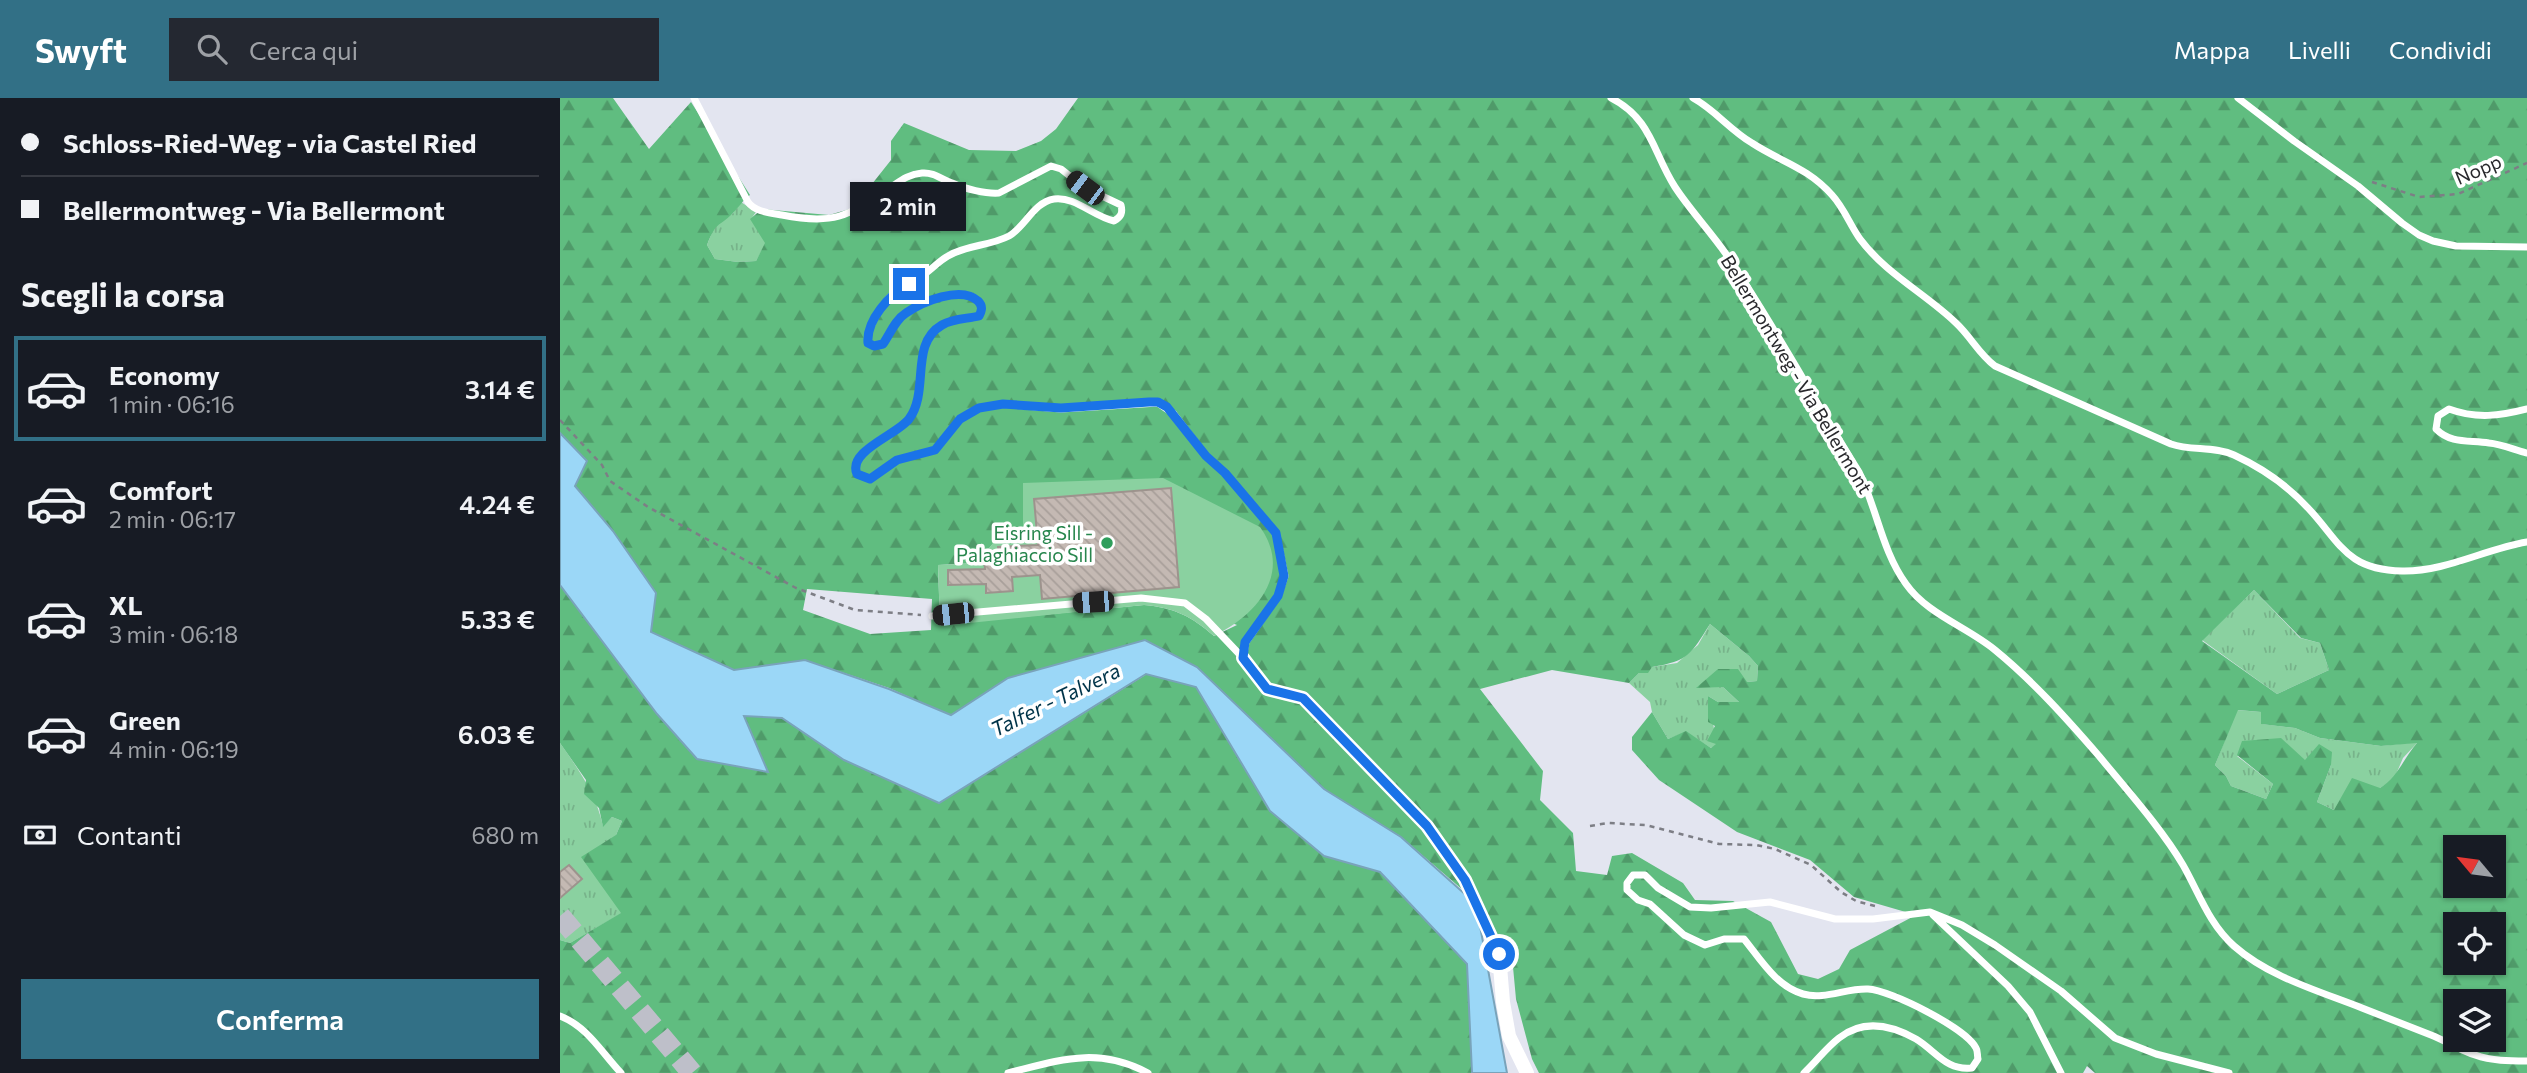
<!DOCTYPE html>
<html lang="it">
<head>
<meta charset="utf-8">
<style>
	body { margin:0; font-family:Commissioner,sans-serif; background:#242831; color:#f1f3f6; height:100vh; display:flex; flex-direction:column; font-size:26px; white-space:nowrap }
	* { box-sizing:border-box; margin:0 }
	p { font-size:23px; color:#9ea1a6 }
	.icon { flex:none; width:38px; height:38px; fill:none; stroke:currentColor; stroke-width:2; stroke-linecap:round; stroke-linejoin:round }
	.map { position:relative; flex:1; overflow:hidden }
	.side { display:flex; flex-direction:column; background:#171b24; width:560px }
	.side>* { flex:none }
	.banner { display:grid; align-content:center; height:154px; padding:0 21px; background:#171b24 }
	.needle { width:46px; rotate:299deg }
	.tools { position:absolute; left:1883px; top:737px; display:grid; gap:14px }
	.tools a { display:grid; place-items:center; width:63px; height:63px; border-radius:0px; background:#171b24; box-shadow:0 2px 5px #0004; font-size:35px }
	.end { position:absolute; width:32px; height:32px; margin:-16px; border:9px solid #1a73e8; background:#fff; box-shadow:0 0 0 4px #fff }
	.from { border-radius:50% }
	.bubble { position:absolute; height:49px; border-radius:0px; background:#171b24; box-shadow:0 2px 5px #0004; font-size:23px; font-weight:600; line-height:49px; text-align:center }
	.car { position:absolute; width:21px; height:42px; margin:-21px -10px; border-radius:9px; box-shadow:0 0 5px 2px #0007; background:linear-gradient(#222 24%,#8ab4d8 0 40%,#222 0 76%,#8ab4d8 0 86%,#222 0) }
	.banner b { display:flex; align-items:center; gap:24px; height:66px; font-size:26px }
	.banner b+b { border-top:2px solid #363941 }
	.banner i { width:18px; height:18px; background:#f1f3f6 }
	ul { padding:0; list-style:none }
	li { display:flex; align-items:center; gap:21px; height:105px; margin:0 14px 10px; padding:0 7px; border:4px solid transparent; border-radius:0px }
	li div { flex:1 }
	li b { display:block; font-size:26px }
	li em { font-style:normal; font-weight:600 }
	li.active { border-color:#327086 }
	li>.icon { width:63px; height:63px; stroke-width:1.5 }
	h2 { padding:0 21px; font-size:32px; line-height:84px }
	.pay { display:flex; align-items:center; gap:18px; height:77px; padding:0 21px; font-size:26px }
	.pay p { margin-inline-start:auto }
	.button { display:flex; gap:14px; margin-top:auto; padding:14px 21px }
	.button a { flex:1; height:80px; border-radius:0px; background:#327086; color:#fff; font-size:28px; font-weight:600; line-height:80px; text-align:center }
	header { display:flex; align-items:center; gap:42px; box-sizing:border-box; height:98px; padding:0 35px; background:#327086; color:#fff }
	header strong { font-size:33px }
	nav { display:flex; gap:38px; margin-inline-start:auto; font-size:24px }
	.search { width:490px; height:63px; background:#242831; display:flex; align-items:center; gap:18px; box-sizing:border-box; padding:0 24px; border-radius:0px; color:#9ea1a6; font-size:26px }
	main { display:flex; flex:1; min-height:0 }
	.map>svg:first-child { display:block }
</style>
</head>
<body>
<header>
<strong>Swyft</strong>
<div class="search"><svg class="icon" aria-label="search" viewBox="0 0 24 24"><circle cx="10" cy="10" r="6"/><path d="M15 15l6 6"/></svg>Cerca qui</div>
<nav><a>Mappa</a><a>Livelli</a><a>Condividi</a></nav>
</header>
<main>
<section class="side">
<div class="banner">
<b><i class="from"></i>Schloss-Ried-Weg - via Castel Ried</b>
<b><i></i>Bellermontweg - Via Bellermont</b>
</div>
<h2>Scegli la corsa</h2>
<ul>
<li class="active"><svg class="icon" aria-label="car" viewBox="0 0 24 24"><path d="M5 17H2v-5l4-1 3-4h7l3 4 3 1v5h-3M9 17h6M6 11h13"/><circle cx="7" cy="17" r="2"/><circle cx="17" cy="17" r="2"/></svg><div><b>Economy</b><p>1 min · 06:16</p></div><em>3.14 €</em></li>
<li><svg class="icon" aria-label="car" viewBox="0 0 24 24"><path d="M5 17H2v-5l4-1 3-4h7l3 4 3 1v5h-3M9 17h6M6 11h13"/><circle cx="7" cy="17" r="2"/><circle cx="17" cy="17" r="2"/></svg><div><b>Comfort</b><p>2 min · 06:17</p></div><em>4.24 €</em></li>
<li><svg class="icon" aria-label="car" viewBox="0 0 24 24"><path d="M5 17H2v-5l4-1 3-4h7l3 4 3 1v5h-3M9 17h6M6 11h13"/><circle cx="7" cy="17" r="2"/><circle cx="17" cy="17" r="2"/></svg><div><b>XL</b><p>3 min · 06:18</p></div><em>5.33 €</em></li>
<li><svg class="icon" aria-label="car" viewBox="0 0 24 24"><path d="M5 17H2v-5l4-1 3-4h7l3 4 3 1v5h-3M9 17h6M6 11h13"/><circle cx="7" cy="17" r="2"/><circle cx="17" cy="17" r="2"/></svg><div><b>Green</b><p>4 min · 06:19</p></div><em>6.03 €</em></li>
</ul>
<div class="pay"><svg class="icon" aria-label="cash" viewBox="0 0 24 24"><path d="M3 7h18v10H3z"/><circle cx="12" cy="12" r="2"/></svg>Contanti<p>680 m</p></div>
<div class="button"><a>Conferma</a></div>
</section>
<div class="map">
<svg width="1967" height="975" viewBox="0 0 1967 975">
	<defs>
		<pattern id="grass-tufts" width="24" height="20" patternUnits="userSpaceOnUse" patternTransform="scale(1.75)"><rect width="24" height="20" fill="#8ad1a0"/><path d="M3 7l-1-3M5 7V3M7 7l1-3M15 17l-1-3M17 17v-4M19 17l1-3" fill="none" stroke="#77b38a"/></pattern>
		<pattern id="forest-firs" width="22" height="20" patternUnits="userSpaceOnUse" patternTransform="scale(1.75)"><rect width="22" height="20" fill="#60bd80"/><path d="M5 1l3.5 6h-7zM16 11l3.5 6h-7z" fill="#4f9a69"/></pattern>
		<pattern id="building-back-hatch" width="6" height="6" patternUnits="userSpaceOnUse" patternTransform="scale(1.75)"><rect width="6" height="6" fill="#c4b9b3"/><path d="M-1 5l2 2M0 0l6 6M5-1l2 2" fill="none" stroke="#a89f9a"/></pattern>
	</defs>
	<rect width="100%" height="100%" fill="#e3e5f0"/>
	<!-- grass -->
	<path fill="url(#grass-tufts)" d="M181,104L196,114L191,121L206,145L196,163L178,164L155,161L147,147L155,127L173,115Z
		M1694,492L1740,540L1760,545L1769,572L1717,596L1642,542Z
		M1150,526L1189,558L1198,568L1197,583L1137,589H1163L1180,605L1158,604L1148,598L1157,647L1151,650L1126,634L1108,641L1092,614L1090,604L1069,585L1079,575L1092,569L1117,565L1138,547Z
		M1677,612L1701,614L1702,626L1735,630L1760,640L1821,648L1858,644L1843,660L1834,681L1820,690L1774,712L1757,704L1771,667L1745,662L1677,658L1713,686L1706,701L1671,688L1666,678L1655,667Z
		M0,645C19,672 36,696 43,728L52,719L62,723L56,737L62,815L10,845L0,842Z"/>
	<!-- forest -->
	<path fill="url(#forest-firs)" fill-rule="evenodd" d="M0,0H53L89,51L131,4L190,97C183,102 179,109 173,115C157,131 157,122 147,147L155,161L178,164L196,163L205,145L190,121L202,111L269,117L293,110L331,62V43L344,25L409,52L456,53L481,43L496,31L518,0H1967V975H1535L1527,968L1523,975H979L972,961L956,901L953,869L918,805L840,738L765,692L585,542L391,618L329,590L245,562L174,572L91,534L53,433L14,388L27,363L0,335ZM464,438L677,527L654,538C631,518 615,510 584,507L380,527L378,467L417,465L435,443ZM247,491L372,501L371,532L310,536L243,512ZM1694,492L1741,540L1760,545L1769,572L1717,596L1642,543ZM1150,526L1189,558L1198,568L1197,583L1187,584L1178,571H1158L1136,590L1163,589L1179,604H1158L1148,598V624L1155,628L1147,643L1156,646L1151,650L1126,633L1108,641L1092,614L1072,639V652L1099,682L1177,734L1250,762L1294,799L1356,817L1290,852L1279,871L1258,881L1238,876L1211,824L1173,803L1135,802L1123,785L1072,755L1052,758L1047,777L1016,773L1013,735L980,702L983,673L920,591L992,572L1069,585L1079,575H1088L1092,569C1129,563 1131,556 1150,526ZM1678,612L1701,614V626L1735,630L1760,640L1821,648L1857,645C1843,661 1838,679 1820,690L1792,680L1774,712L1757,704L1771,667L1772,654L1759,646L1745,662L1721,640L1682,643L1677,657L1713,686L1706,701L1671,688L1666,678L1655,667ZM1895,749H1934V788H1895ZM1895,826H1934V864H1895ZM1895,903H1934V942H1895Z
		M0,487L97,616L207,673L183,618L223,620L284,662L379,705L587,576L636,589L710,713L764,758L820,774L907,866L912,975H0V842L10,845L61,815L21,759L56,737L62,723L52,719L43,729L39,710L24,696L26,682L0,645Z"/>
	<!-- green -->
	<path fill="#8ad1a0" d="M603,380L700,429C733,475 697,517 654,538C631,518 615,510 584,507L380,528L378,467L416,465L435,443L463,438V385Z"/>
	<!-- water -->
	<path fill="#9bd7f7" stroke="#79a3ba" stroke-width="2" d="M0,335L27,363L15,388L53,433L96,495L91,534L174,572L245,562L329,591L391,617L448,580L585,542L637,569L764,691L841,739L916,806L947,975H912L907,866L820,774L764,758L710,713L636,589L586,576L379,705L284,662L222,620L184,618L208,674L137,661L97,616L0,487Z"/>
	<!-- building -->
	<path fill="url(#building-back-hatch)" stroke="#9d938d" stroke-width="2" d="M611,390L619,489L482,501L480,477L452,479L453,493L426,495V486L388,487V472L425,471L424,462L439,461L438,449L478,447L474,401Z
		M9,767L22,781L0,800V774Z"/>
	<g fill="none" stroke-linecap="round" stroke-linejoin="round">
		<!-- primary-tunnel -->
		<path stroke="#bebfc9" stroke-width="21" stroke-dasharray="21 10" stroke-linecap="butt" d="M0,818L132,975"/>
		<!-- path -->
		<path stroke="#7d7e85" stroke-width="2.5" stroke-dasharray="5 5" stroke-linecap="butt" d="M1812,84L1859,99L1898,96L1967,65
			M0,322L42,367L50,383L88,409L236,490L295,512L361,517
			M1030,728L1048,725L1086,727L1159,746L1196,747L1215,751L1251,767L1281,794L1296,803L1315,808"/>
		<!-- service -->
		<path stroke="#fff" stroke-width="7" d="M134,0L188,104C195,114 210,115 222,117C273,127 287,119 328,91C339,84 348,76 362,75C374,74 381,81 392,85C405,91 426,96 439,95L491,68L501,71L525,90L561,107C563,115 561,119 554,123C534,119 515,98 494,101C474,104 465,129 449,138C430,148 406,147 388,158C379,163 371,172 362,178C355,183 346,186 339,191C325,201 306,228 308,245L314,248L323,246C330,236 335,222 346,215C363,204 401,187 418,203C423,208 422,212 419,218C407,221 394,220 382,227C349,246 370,293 349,321C337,337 287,352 297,376L310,381L337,362L375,352L400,321L419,310L443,306L501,311L598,305L614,316L646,358L665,375L716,435L725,478L718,498L686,544L683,560
			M1051,0C1092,21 1093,55 1115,89C1130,112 1150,133 1166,156C1214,227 1254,302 1299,374C1317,411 1322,453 1346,486C1367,516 1407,529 1435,552C1473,583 1507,621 1539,658C1566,691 1602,731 1623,767C1639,795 1649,826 1674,848C1709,879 1759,893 1802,910C1825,919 1848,928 1871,937C1886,943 1900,952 1915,957C1932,963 1949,963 1967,963
			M1133,0C1155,12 1170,32 1192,45C1221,64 1247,69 1272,97C1284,110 1290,127 1300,141C1326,176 1366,196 1396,225C1411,239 1419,256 1435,268L1611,346C1631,353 1654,348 1674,357C1700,369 1728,388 1748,410C1780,444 1786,472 1842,473C1885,474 1925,451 1967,444
			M1678,0L1734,43L1798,88L1842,125L1859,137L1873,143L1896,148L1967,149
			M1967,311C1940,318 1916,321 1889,311L1878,318L1876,331C1891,346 1908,342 1929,345C1941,346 1955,352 1967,355
			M372,518L581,500L625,505L646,521L683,560
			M1373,817L1448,888L1470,914L1501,975
			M0,918C28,929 41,954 61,975
			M448,975C500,962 537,948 588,975
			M1244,975C1256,964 1266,950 1279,940C1303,921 1331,927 1356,941C1376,953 1386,973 1412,970L1418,961C1417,957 1418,953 1416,950C1406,930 1330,892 1308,891C1286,890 1265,902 1243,896C1216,888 1201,862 1184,841H1164L1145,847L1124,837L1090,806L1078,802L1067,792V785L1073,777H1085L1098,790L1130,809L1151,810L1210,804L1275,821H1313L1370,814L1402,827L1435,847L1501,893L1555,940L1596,956L1669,975"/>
		<!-- minor -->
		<path stroke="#fff" stroke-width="14" d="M683,560L707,591L743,600L867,728L905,782L939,856L943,904L949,938L967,975"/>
	</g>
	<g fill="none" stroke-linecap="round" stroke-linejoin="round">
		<!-- route -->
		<path stroke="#1a73e8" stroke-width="9" d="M349,186C330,196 306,222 308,245L314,248L323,246C330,236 335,222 346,215C362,204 401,187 418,203C423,208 422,212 419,218C407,221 394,220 382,227C349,246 370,293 349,321C337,337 287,353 297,376L310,381L337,362L375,352L400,321L419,310L443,306L501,310L589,304H598L607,309L646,358L665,375L716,435L724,478L718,498L685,544L683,560L707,591L743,600L867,728L905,782L939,856"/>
	</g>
	<!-- markers -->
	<circle fill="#2e9e5b" stroke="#fff" stroke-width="2.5" cx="547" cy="445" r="7"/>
	<g text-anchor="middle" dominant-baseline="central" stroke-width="7" stroke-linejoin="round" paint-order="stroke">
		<!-- street labels -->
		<g font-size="19" fill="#29292d" stroke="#fff">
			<text transform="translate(1918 71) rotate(-23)">Nopp</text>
			<text transform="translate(1237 276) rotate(59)">Bellermontweg - Via Bellermont</text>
		</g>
		<!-- leisure labels -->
		<g font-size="19" fill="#27864d" stroke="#fff" text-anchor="end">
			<text x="533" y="434">Eisring Sill -<tspan x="533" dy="22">Palaghiaccio Sill</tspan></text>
		</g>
		<!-- water labels -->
		<g font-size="21" font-style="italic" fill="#003449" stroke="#fff">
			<text transform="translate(495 601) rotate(-26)">Talfer - Talvera</text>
		</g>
	</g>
</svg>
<div class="tools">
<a><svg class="needle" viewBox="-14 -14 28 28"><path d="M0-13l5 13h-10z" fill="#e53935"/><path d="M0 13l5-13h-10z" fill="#9ea1a6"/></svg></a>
<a><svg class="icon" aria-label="locate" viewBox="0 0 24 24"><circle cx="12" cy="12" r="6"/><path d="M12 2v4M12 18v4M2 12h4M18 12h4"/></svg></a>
<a><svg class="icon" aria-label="layers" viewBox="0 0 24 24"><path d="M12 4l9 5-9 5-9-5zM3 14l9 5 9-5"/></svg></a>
</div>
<i class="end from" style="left:939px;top:856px"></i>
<i class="end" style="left:349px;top:186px"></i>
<div class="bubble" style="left:290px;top:84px;width:116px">2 min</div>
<i class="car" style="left:525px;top:90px;rotate:307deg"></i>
<i class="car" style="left:533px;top:504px;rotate:266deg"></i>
<i class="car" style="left:393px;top:516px;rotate:264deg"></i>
</div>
</main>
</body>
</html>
